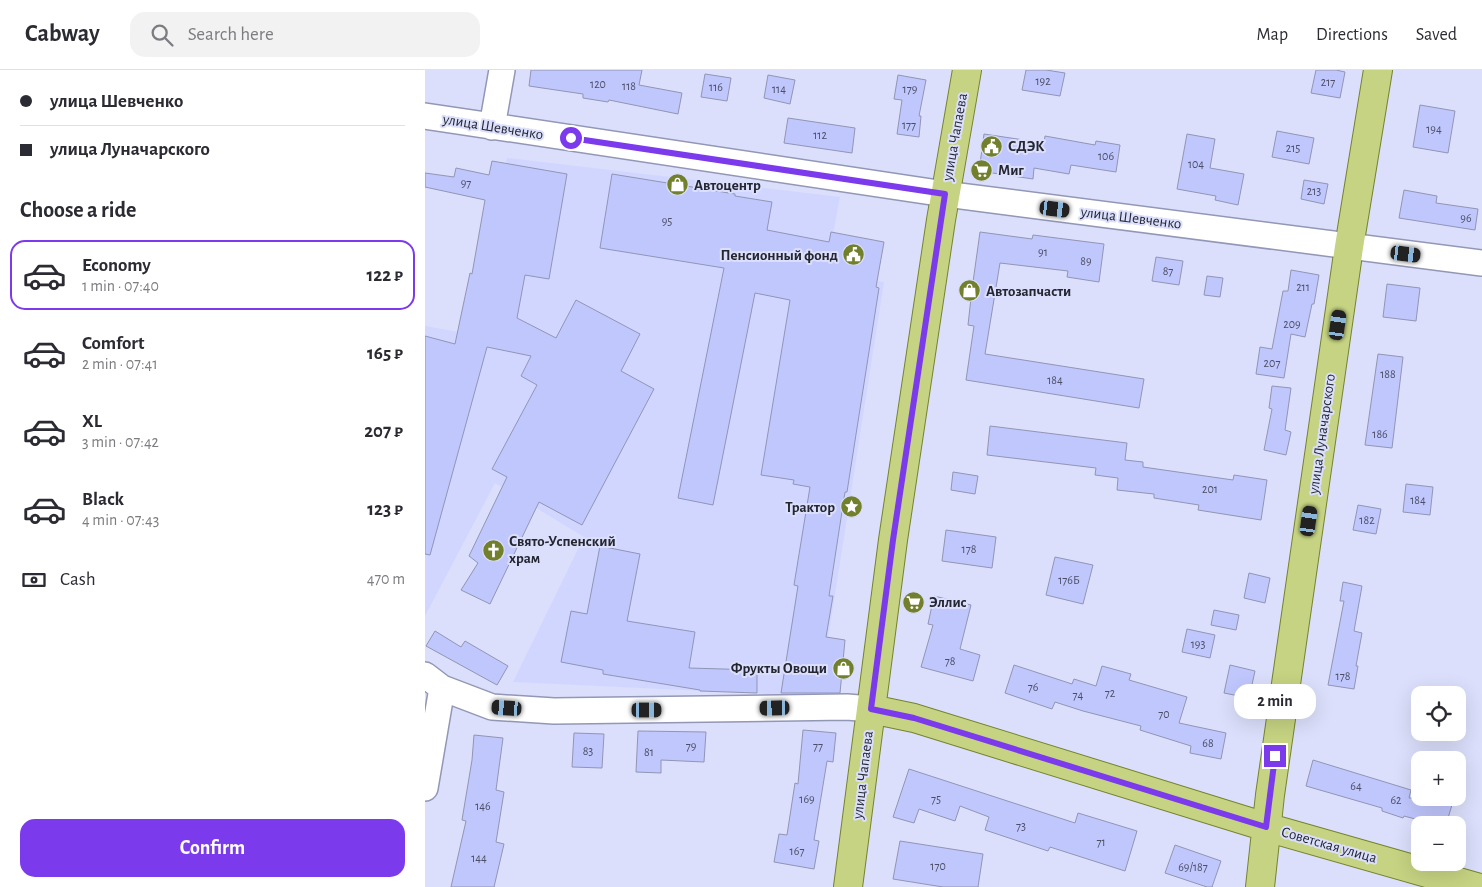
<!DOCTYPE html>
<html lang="en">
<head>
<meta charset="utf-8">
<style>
	body { margin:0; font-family:"Alegreya Sans",sans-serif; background:#f2f2f3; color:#2b2b33; height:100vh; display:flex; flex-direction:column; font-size:19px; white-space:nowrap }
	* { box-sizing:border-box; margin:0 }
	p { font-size:16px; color:#7c7c81 }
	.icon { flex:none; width:28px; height:28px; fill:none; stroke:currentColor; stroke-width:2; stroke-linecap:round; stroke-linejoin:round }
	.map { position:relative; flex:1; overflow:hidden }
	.drawer { display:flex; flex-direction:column; background:#fff; width:425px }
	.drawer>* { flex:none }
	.banner { display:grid; align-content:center; height:110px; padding:0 20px; background:#fff }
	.controls { position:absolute; left:986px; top:616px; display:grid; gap:10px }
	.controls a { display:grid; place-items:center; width:55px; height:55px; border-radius:10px; background:#fff; box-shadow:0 5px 20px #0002; font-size:25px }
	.end { position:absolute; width:22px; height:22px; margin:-11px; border:6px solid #7c3aed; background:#fff; box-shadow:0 0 0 2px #fff }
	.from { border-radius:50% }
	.bubble { position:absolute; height:35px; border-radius:15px; background:#fff; box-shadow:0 5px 20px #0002; font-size:16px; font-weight:700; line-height:35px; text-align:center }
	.car { position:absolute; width:15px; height:30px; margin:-15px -8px; border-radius:6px; box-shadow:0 0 4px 1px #0007; background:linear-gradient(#222 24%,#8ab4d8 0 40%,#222 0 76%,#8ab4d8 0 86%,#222 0) }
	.banner b { display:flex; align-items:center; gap:18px; height:48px; font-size:19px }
	.banner b+b { border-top:1px solid #e1e1e2 }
	.banner i { width:12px; height:12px; background:#2b2b33 }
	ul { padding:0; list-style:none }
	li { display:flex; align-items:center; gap:15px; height:70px; margin:0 10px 8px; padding:0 10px; border:2px solid transparent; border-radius:15px }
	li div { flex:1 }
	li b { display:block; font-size:19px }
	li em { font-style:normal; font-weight:700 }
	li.current { border-color:#7c3aed }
	li>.icon { width:45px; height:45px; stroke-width:1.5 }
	h2 { padding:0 20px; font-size:22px; line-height:60px }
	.pay { display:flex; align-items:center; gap:12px; height:55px; padding:0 20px; font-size:19px }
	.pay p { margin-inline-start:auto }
	.cta { display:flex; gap:10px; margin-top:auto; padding:10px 20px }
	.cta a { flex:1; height:58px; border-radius:15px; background:#7c3aed; color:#fff; font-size:20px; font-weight:700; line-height:58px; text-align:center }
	header { display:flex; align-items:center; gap:30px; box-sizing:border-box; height:70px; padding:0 25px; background:#fff; border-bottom:1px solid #e1e1e2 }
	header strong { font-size:24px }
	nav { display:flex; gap:28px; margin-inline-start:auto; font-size:18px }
	.search { width:350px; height:45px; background:#f2f2f3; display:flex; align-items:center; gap:12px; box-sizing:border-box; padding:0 18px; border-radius:15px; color:#7c7c81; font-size:19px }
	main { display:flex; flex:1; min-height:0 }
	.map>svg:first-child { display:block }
</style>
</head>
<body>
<header>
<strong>Cabway</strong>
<div class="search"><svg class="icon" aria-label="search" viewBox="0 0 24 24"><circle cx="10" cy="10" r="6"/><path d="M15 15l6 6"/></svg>Search here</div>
<nav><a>Map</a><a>Directions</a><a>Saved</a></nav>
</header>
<main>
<section class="drawer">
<div class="banner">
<b><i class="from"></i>улица Шевченко</b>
<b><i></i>улица Луначарского</b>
</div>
<h2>Choose a ride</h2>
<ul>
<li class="current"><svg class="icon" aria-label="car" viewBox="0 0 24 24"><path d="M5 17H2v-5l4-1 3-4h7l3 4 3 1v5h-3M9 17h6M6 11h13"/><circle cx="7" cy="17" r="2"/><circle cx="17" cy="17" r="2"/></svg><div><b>Economy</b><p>1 min · 07:40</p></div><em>122 ₽</em></li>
<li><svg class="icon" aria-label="car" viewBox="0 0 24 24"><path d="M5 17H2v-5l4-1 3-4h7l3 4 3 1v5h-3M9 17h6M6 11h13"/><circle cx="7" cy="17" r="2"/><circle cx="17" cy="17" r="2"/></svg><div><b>Comfort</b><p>2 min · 07:41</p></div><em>165 ₽</em></li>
<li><svg class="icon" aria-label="car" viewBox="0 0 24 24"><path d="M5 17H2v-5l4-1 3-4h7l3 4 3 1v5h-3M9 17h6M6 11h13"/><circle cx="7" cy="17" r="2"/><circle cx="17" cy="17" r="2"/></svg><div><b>XL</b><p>3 min · 07:42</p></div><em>207 ₽</em></li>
<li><svg class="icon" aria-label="car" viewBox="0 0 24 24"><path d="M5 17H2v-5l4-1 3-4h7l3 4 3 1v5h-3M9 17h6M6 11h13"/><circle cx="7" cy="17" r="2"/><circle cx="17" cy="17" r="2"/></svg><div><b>Black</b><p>4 min · 07:43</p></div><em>123 ₽</em></li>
</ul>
<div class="pay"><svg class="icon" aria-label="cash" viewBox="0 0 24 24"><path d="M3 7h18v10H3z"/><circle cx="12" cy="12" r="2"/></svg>Cash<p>470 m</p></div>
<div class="cta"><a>Confirm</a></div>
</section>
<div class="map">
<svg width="1057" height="817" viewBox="0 0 1057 817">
	<rect width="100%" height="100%" fill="#dbdffb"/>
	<!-- built -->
	<path fill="#d0d6ff" d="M82,88L415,127L400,206L459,212L400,588L367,583L364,625L88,612L159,467L70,413L0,546V256L45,264Z"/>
	<!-- building -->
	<path fill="#c0c7fd" stroke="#9195b5" d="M106,0H217L214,15L257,23L253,44L184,30L183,32L158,28V24L104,16Z
		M601,0H621L640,3L635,26L597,20Z
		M891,0H911L920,2L915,28L886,23Z
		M280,4L306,8L302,31L276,27Z
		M343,5L370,10L365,34L339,28Z
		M473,5L501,10L494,46H496L494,67L472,64L477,30L469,29Z
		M995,35L1030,41L1023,83L988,77Z
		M363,48L430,58L427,83L359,73Z
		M852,61L889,68L884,94L847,87Z
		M559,64L619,73L620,66L670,75L671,71L695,75L691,102L646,95L644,104L609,98L608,109L554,101Z
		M762,64L790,69L785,98L819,104L813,135L790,130L791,126L752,119Z
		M67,91L142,104L124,209L100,205L92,248L131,268L151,230L215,264L196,301L229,319L157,455L114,432L65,534L36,520L53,493L44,486L82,407L67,399L112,315L96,306L106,286L62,277L5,485L0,484V266L30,274L45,203L47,204L60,130L0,117V103L29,107L31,98L64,105Z
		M187,104L310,124V126L347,132L342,160L404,172L406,162L459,172L451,217L454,218L424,409L422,422H420L404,526H408L401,567L420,570L415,623H356L373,516L369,515L385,417L368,414L369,410L336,405L365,230L330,223L288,435L253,428L299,198L175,178Z
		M879,110L903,114L899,134L876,129Z
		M979,120L1012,126L1011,133L1053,139L1050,160L974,148Z
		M555,162L607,169L608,165L679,174L674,212L642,207L643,201L575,193L560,284L719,309L714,338L541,310L549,256L543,255L546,228H544L546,212H548Z
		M731,187L758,191L754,215L727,211Z
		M866,200L894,205L889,234H887L880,267L866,264L859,308L831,304L835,277L847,279L858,221H863Z
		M782,206L798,208L795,227L779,225Z
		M962,214L995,218L991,251L958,247Z
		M953,284L978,287L967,378L940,375Z
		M847,316L866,318L860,360L866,362L861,385L839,380L847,339L844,338Z
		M565,356L702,373L700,390L718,392V397L808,410L809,405L842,410L836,450L773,440L774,435L729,428V424L692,420L693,408L670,405L671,398L562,385Z
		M528,402L553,406L550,424L526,420Z
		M981,414L1008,417L1005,445L978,442Z
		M933,435L956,439L951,464L928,460Z
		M521,460L571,467L567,498L517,491Z
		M175,476L215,484L202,551L270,562L264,598L332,600V623L275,621V620L178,604V600L136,592L146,541L162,544Z
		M630,487L668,495L658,534L621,525Z
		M824,503L845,508L840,533L819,528Z
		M918,512L937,516L929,561L937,563L931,596H933L929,619L903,615L919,531H915Z
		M509,526L546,535L535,579L555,585L548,611L496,597L508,555L503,554Z
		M789,540L814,545L811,560L786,555Z
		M762,559L790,565L785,588L757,582Z
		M10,561L36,577L40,571L83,596L72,615L1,576Z
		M589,595L647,614L649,609L671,616L677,596L706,604L704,610L762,627L754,653L801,663L796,689L765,683L766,676L715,660L716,656L658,641L630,632L627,639L580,623Z
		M805,595L830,601L824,628L799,623Z
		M378,660L411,663L408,692L402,691L389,770L394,771L389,799L349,792L354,764L362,765L370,713L373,714Z
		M213,661L281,662L279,692L236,690V703L211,702Z
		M149,663L179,664L177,698L147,697Z
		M49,665L78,668L71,720L79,722L71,772L79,774L69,817H26L41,751L37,750L47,690Z
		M888,690L986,720L984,728H1029L1021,755H1013L979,746L978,748L957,741V738L881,716Z
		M484,699L650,753L653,743L712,761L700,801L625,777L623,781L560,760L564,747L535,736L530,751L494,739L489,753L468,747Z
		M475,771L558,784L553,817H518L468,809Z
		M750,775L796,791L787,817H782L740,803Z"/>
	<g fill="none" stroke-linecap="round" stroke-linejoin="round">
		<defs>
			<path id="minor" d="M0,46L520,124L1057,193
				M67,57L77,0
				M0,605L17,618L67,637L129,641L422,637L446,639
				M0,718L17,618"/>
			<path id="major" d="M446,639L489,648L841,757L1051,817
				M423,817L468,470L516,150L542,0
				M835,817L845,725L924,177L953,0"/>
		</defs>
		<!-- minor casing -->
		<use href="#minor" stroke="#9297b6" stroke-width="28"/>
		<!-- major casing -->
		<use href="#major" stroke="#75832f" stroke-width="30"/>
		<!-- minor -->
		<use href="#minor" stroke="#fff" stroke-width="25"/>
		<!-- major -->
		<use href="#major" stroke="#c6d382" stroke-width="28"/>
	</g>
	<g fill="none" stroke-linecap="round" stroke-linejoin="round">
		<!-- route -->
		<path stroke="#7c3aed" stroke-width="6" d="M146,68L520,124L468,470L446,639L489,648L841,757L850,686"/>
	</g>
	<!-- icons -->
	<defs>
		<symbol id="civic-disc" viewBox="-11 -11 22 22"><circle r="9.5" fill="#72802e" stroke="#dbdffb"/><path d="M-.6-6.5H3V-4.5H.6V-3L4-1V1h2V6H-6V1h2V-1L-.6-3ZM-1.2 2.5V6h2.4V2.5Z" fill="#fff"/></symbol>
		<symbol id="supermarket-disc" viewBox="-11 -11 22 22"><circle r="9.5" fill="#72802e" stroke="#dbdffb"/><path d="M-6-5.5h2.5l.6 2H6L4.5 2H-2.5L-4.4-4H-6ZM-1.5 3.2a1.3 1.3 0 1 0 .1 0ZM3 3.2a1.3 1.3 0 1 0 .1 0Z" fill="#fff"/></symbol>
		<symbol id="shop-disc" viewBox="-11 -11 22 22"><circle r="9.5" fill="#72802e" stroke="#dbdffb"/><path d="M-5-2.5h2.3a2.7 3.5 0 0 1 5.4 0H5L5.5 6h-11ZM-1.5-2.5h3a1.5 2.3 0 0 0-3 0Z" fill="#fff"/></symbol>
		<symbol id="sight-disc" viewBox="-11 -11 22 22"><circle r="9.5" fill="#72802e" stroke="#dbdffb"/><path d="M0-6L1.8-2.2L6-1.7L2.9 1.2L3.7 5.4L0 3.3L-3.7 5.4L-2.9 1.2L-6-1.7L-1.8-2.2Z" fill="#fff"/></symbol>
		<symbol id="church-disc" viewBox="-11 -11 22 22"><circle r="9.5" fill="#72802e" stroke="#dbdffb"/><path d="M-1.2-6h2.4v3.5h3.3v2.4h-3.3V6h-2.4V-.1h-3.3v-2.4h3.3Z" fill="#fff"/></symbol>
	</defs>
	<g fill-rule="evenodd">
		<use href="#civic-disc" x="554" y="64" width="25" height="25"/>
		<use href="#supermarket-disc" x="544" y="88" width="25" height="25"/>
		<use href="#shop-disc" x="240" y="102" width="25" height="25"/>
		<use href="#civic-disc" x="416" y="172" width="25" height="25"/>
		<use href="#shop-disc" x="532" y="208" width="25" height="25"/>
		<use href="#sight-disc" x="414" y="424" width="25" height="25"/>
		<use href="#church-disc" x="56" y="468" width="25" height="25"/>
		<use href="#supermarket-disc" x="476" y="520" width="25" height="25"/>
		<use href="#shop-disc" x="406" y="586" width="25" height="25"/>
	</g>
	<g text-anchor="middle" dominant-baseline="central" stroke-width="4" stroke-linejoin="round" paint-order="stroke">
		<!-- number labels -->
		<g font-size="12" fill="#4b4e65">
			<text x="618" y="11">192</text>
			<text x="903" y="12">217</text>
			<text x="173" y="14">120</text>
			<text x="204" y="16">118</text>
			<text x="291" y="17">116</text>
			<text x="354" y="19">114</text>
			<text x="485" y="19">179</text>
			<text x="484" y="55">177</text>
			<text x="1009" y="59">194</text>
			<text x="395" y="65">112</text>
			<text x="868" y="78">215</text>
			<text x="681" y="86">106</text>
			<text x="771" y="94">104</text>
			<text x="41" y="113">97</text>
			<text x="889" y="121">213</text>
			<text x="1041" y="148">96</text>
			<text x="242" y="151">95</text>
			<text x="618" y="182">91</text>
			<text x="661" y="191">89</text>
			<text x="743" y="201">87</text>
			<text x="878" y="217">211</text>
			<text x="867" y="254">209</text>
			<text x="847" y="293">207</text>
			<text x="963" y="304">188</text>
			<text x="630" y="310">184</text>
			<text x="955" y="364">186</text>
			<text x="785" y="419">201</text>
			<text x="993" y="430">184</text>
			<text x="942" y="450">182</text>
			<text x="544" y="479">178</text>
			<text x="644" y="510">176Б</text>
			<text x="773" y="574">193</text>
			<text x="525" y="591">78</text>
			<text x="918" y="606">178</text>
			<text x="608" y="617">76</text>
			<text x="685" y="623">72</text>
			<text x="653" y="625">74</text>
			<text x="739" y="644">70</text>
			<text x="783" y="673">68</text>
			<text x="266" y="676">79</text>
			<text x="393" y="676">77</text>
			<text x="163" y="681">83</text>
			<text x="224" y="682">81</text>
			<text x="931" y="716">64</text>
			<text x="382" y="729">169</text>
			<text x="511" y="729">75</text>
			<text x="971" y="730">62</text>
			<text x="58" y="736">146</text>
			<text x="596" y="756">73</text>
			<text x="676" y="772">71</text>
			<text x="372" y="781">167</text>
			<text x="54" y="788">144</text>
			<text x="513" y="796">170</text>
			<text x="768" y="797">69/187</text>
		</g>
		<!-- street labels -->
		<g font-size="15" fill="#242632" stroke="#dbdffb">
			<text transform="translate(68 57) rotate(9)">улица Шевченко</text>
			<text transform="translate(530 67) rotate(-80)">улица Чапаева</text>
			<text transform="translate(706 148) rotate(7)">улица Шевченко</text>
			<text transform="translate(897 364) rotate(-82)">улица Луначарского</text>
			<text transform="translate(438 705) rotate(-83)">улица Чапаева</text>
			<text transform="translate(904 775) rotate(16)">Советская улица</text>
		</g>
		<!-- poi labels -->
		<g font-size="15" font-weight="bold" fill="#242632" stroke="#dbdffb" text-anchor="start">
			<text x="583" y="76">СДЭК</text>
			<text x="573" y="100">Миг</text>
			<text x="269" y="115">Автоцентр</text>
			<text x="413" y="185" text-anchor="end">Пенсионный фонд</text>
			<text x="561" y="221">Автозапчасти</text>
			<text x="410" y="437" text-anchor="end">Трактор</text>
			<text x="84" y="471">Свято-Успенский<tspan x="84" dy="17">храм</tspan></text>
			<text x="504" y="532">Эллис</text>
			<text x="402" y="598" text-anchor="end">Фрукты Овощи</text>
		</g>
	</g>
</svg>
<div class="controls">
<a><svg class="icon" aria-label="locate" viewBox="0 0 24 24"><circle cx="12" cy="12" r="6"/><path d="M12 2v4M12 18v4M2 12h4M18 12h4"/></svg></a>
<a>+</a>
<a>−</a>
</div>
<i class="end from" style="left:146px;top:68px"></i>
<i class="end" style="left:850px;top:686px"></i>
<div class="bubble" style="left:809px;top:614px;width:82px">2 min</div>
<i class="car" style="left:630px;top:139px;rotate:97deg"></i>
<i class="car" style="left:981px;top:184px;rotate:97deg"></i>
<i class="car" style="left:913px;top:255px;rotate:8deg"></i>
<i class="car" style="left:884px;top:451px;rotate:8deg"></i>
<i class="car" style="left:82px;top:638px;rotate:274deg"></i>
<i class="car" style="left:350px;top:638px;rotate:269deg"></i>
<i class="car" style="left:222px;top:640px;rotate:90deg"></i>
</div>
</main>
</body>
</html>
